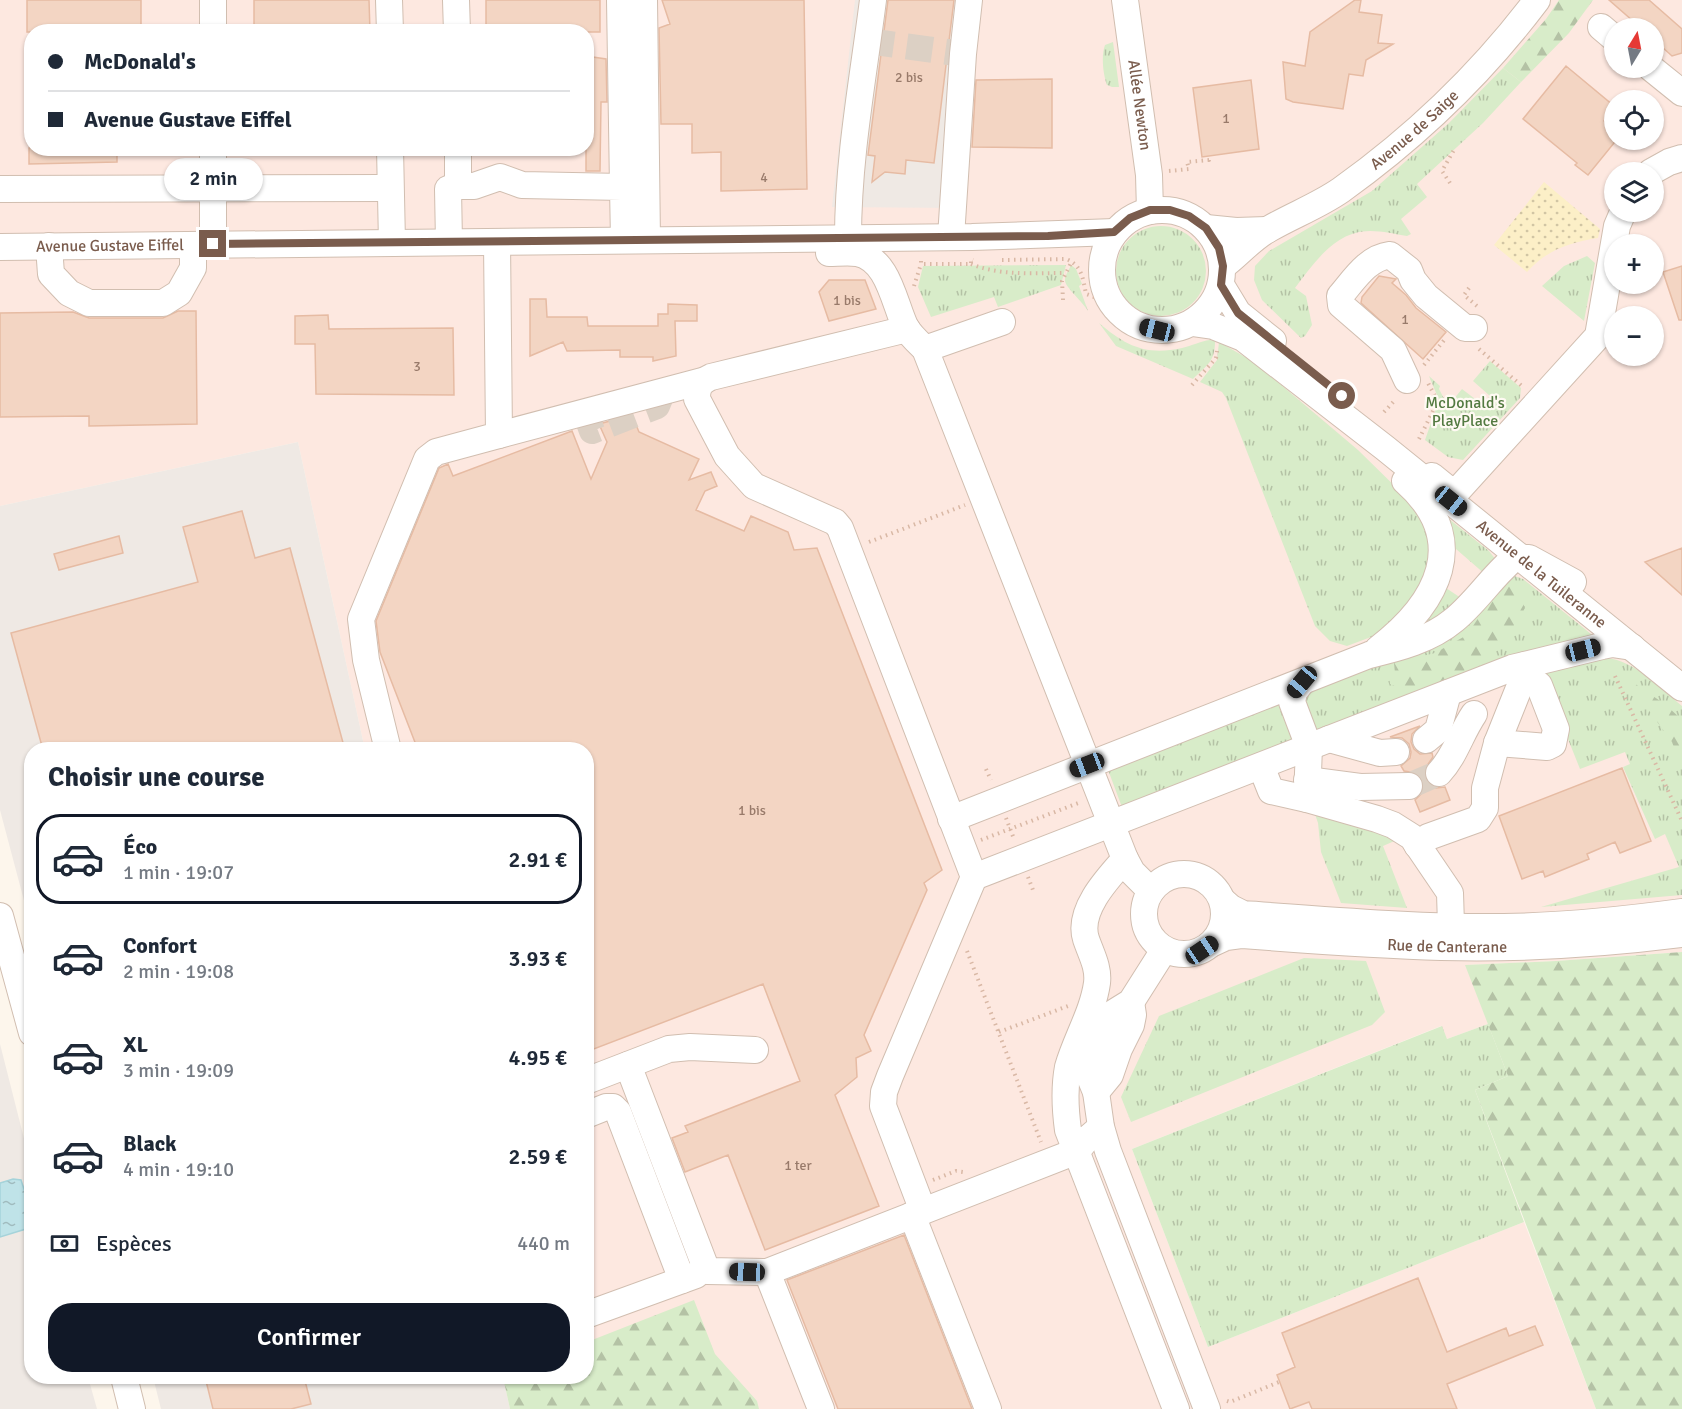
<!DOCTYPE html>
<html lang="fr">
<head>
<meta charset="utf-8">
<style>
	body { margin:0; font-family:Signika,sans-serif; background:#f2f2f3; color:#1f2937; height:100vh; display:flex; flex-direction:column; font-size:22px; white-space:nowrap }
	* { box-sizing:border-box; margin:0 }
	p { font-size:20px; color:#747a83 }
	.icon { flex:none; width:33px; height:33px; fill:none; stroke:currentColor; stroke-width:2; stroke-linecap:round; stroke-linejoin:round }
	.map { position:relative; flex:1; overflow:hidden }
	.panel { position:absolute; left:24px; top:742px; width:570px; height:642px; display:flex; flex-direction:column; background:#fff; border-radius:24px; box-shadow:0 2px 4px #0004 }
	.panel>* { flex:none }
	.hud { position:absolute; left:24px; top:24px; width:570px; height:132px; border-radius:24px; box-shadow:0 2px 4px #0004; display:grid; align-content:center; height:132px; padding:0 24px; background:#fff }
	.needle { width:39px; rotate:10deg }
	.controls { position:absolute; left:1604px; top:18px; display:grid; gap:12px }
	.controls a { display:grid; place-items:center; width:60px; height:60px; border-radius:50%; background:#fff; box-shadow:0 2px 4px #0004; font-size:30px }
	.end { position:absolute; width:27px; height:27px; margin:-14px; border:8px solid #7a5c4d; background:#fff; box-shadow:0 0 0 3px #fff }
	.from { border-radius:50% }
	.bubble { position:absolute; height:42px; border-radius:21px; background:#fff; box-shadow:0 2px 4px #0004; font-size:20px; font-weight:600; line-height:42px; text-align:center }
	.car { position:absolute; width:18px; height:36px; margin:-18px -9px; border-radius:8px; box-shadow:0 0 4px 2px #0007; background:linear-gradient(#222 24%,#8ab4d8 0 40%,#222 0 76%,#8ab4d8 0 86%,#222 0) }
	.hud b { display:flex; align-items:center; gap:21px; height:57px; font-size:22px }
	.hud b+b { border-top:2px solid #e0e1e3 }
	.hud i { width:15px; height:15px; background:#1f2937 }
	ul { padding:0; list-style:none }
	li { display:flex; align-items:center; gap:18px; height:90px; margin:0 12px 9px; padding:0 12px; border:3px solid transparent; border-radius:24px }
	li div { flex:1 }
	li b { display:block; font-size:22px }
	li em { font-style:normal; font-weight:600 }
	li.active { border-color:#111827 }
	li>.icon { width:54px; height:54px; stroke-width:1.5 }
	h2 { padding:0 24px; font-size:27px; line-height:72px }
	.pay { display:flex; align-items:center; gap:15px; height:66px; padding:0 24px; font-size:22px }
	.pay p { margin-inline-start:auto }
	.button { display:flex; gap:12px; margin-top:auto; padding:12px 24px }
	.button a { flex:1; height:69px; border-radius:24px; background:#111827; color:#fff; font-size:24px; font-weight:600; line-height:69px; text-align:center }
	.map>svg:first-child { display:block }
</style>
</head>
<body>
<div class="map">
<svg width="1682" height="1409" viewBox="0 0 1682 1409">
	<defs>
		<pattern id="grass-tufts" width="24" height="20" patternUnits="userSpaceOnUse" patternTransform="scale(1.5)"><rect width="24" height="20" fill="#d8ecc9"/><path d="M3 7l-1-3M5 7V3M7 7l1-3M15 17l-1-3M17 17v-4M19 17l1-3" fill="none" stroke="#b4c2a5"/></pattern>
		<pattern id="forest-firs" width="22" height="20" patternUnits="userSpaceOnUse" patternTransform="scale(1.5)"><rect width="22" height="20" fill="#d8ecc9"/><path d="M5 1l3.5 6h-7zM16 11l3.5 6h-7z" fill="#b4c2a5"/></pattern>
		<pattern id="sand-dots" width="8" height="8" patternUnits="userSpaceOnUse" patternTransform="scale(1.5)"><rect width="8" height="8" fill="#fcefc7"/><path d="M2 2h.1M6 6h.1" fill="none" stroke="#d1c5a4" stroke-width="1.8" stroke-linecap="round"/></pattern>
		<pattern id="water-ripples" width="26" height="14" patternUnits="userSpaceOnUse" patternTransform="scale(1.5)"><rect width="26" height="14" fill="#bfe3e8"/><path d="M2 4q2-2 4 0t4 0M15 11q2-2 4 0t4 0" fill="none" stroke="#a0bbbe"/></pattern>
	</defs>
	<rect width="100%" height="100%" fill="#fdf6ec"/>
	<!-- commercial -->
	<path fill="#fde8e0" fill-rule="evenodd" d="M0,0H1682V952L1556,961L1466,965L1488,1024L1447,1039L1441,1026L1132,1149L1208,1347L1524,1222L1596,1409H511L586,1377V750H365L298,442L0,506ZM1614,28H1653V68H1614ZM32,32H586V148H32ZM1614,100H1653V140H1614ZM1614,172H1653V212H1614ZM1614,244H1653V284H1614ZM1614,316H1653V356H1614Z"/>
	<!-- industrial -->
	<path fill="#efe9e4" d="M855,0H982L957,208L832,207Z
		M298,442L365,750H32L31,927L0,810V506Z
		M0,1044L31,1166L32,1377H88L97,1409H0Z
		M153,1377H503L510,1409H161Z"/>
	<!-- grass -->
	<path fill="url(#grass-tufts)" d="M1113,42L1119,87H1112L1107,85C1103,74 1101,56 1105,45Z
		M1503,68L1521,82L1483,123L1417,184L1427,197L1401,219L1411,234L1407,236C1395,234 1383,231 1370,231C1335,231 1314,263 1295,288L1306,296L1312,325L1305,336L1301,338L1262,300L1254,280L1255,266L1269,251L1372,191L1449,123Z
		M1116 271a45 45 0 1 1 90 0a45 45 0 1 1-90 0Z
		M1587,256L1595,263L1584,321L1542,286L1564,266Z
		M1066,265L1061,285L998,307L994,297L931,317L918,287L923,266Z
		M1071,265L1076,269L1082,284L1079,286L1088,311C1083,302 1064,286 1065,280C1065,275 1069,270 1071,265Z
		M1099,323C1126,346 1146,356 1182,348C1192,346 1200,341 1210,340L1215,341C1215,362 1207,365 1193,379L1116,346Z
		M1219,342L1254,362L1358,450L1408,499L1427,523L1432,555L1425,586L1379,634L1347,646L1330,641L1315,626L1226,398L1222,392L1200,382L1217,360Z
		M1490,361L1521,388L1520,398L1463,460L1448,457L1425,440L1439,400L1429,376L1440,386L1439,389L1448,406L1462,389L1483,405L1490,396L1473,381Z
		M1444,515L1489,551L1496,560L1486,575L1456,549L1450,559Z
		M1509,574L1523,579L1591,634L1594,639L1317,733L1298,696L1372,664Z
		M1443,586L1464,600L1418,632Z
		M1607,658C1633,660 1662,689 1682,706V895L1541,907L1679,867L1665,834L1655,839L1623,767L1630,764L1625,752L1580,769L1542,674Z
		M1281,702L1295,739L1123,810L1107,767Z
		M1314,811L1399,839L1383,846L1407,908L1341,903L1321,852L1318,823Z
		M1304,958L1366,961L1385,1012L1372,1025L1131,1122L1121,1097L1159,1016Z
		M1488,1024L1508,1076L1475,1090L1524,1222L1208,1347L1132,1149L1442,1026L1447,1039Z"/>
	<!-- forest -->
	<path fill="url(#forest-firs)" d="M1559,0H1593L1569,33L1521,82L1503,68L1546,19Z
		M1514,584L1525,608L1499,649L1448,681L1412,693L1390,684L1389,675L1395,673L1394,663L1435,653L1467,635L1495,593Z
		M1612,668L1666,705L1682,720V769L1672,742L1628,682L1613,671Z
		M1682,952V1409H1596L1475,1090L1508,1076L1465,965L1556,961Z
		M694,1300L715,1354L757,1401L759,1409H510L503,1377H586L587,1342Z"/>
	<!-- sand -->
	<path fill="url(#sand-dots)" d="M1544,182L1600,229L1598,238C1569,243 1548,249 1527,272L1494,245Z"/>
	<!-- water -->
	<path fill="url(#water-ripples)" stroke="#a5d3da" stroke-width="1.5" d="M13,1179L21,1180C25,1194 36,1215 29,1228L0,1237V1183Z"/>
	<!-- building -->
	<path fill="#f3d5c3" stroke="#e6bba3" stroke-width="1.5" d="M27,0H141V32H27Z
		M254,0H369L370,32H254Z
		M486,0H600V32H486Z
		M662,0H804L807,189L721,191V152L692,153V124H661L659,28L670,24Z
		M888,0H954L934,163L906,160L905,174L885,172L872,182L875,156L868,155Z
		M1355,0H1361L1359,12L1382,15L1378,43L1393,44L1366,60L1363,76L1349,74L1343,109L1293,102L1286,99L1283,62L1305,66L1310,32Z
		M1609,0H1649L1682,29V53L1672,56L1653,39V28H1641Z
		M586,56L606,59L607,102H601L600,171H586Z
		M1566,66L1614,106L1604,121L1614,130V143L1588,175L1575,165L1577,163L1523,119Z
		M1052,79V148L972,147L976,80Z
		M1251,80L1259,149L1202,157L1193,88Z
		M29,148H117V162L29,164Z
		M1682,266V320H1679L1663,272Z
		M1379,276L1396,279L1392,283L1406,295L1416,308L1446,332L1423,359L1361,303L1362,297Z
		M829,280H865L876,309L829,321L819,292Z
		M530,299H546L547,317H587L588,326H658V314H668V304L697,305V321H675L676,356L653,361V357H620V350L567,351L563,342L530,356Z
		M178,311H196L197,424L89,426V416L0,417V313L73,312L89,318H163Z
		M328,315L329,329L453,328L454,395L316,394L315,344H295V316Z
		M632,415L639,432L699,459L689,480L711,472L717,486L705,491L696,510L744,531L751,516L788,532L794,550L817,548L942,870L924,883L927,890L864,1035L871,1051L856,1058L857,1077L835,1095L879,1206L765,1250L728,1155L685,1172L672,1138L688,1132L685,1126L800,1081L763,984L586,1052V750H418L380,652L376,621L439,468L448,464L453,476L572,431L591,479L607,442L599,424Z
		M242,511L255,558L290,548L345,750H43L11,633L198,582L183,527Z
		M119,536L123,553L59,570L54,554Z
		M1682,548V595L1645,562Z
		M1420,726L1412,734L1411,742L1414,749L1420,754L1432,753L1433,757L1424,770L1425,779L1429,784L1436,788L1445,787L1450,800L1420,812L1415,800L1422,793L1424,786L1422,779L1416,773L1404,771L1401,766L1410,758L1411,752L1409,744L1402,738L1390,737Z
		M1622,768L1651,841L1620,853L1615,842L1587,854L1589,859L1545,877L1543,871L1522,879L1499,816Z
		M904,1235L972,1409H838L787,1280Z
		M1418,1278L1447,1352L1506,1328L1509,1336L1535,1326L1543,1345L1447,1384L1457,1409H1312L1309,1402L1290,1409L1277,1375L1295,1367L1282,1333Z
		M205,1377H304L311,1404L291,1409H213Z"/>
	<g fill="none" stroke-linecap="round" stroke-linejoin="round">
		<!-- minor-tunnel -->
		<path stroke="#dcd0c4" stroke-width="26" stroke-dasharray="26 13" stroke-linecap="butt" d="M868,41L963,54
			M585,412L592,431L657,406L663,391
			M1409,786L1439,773"/>
		<defs>
			<g id="minor">
				<path d="M213,0V32"/>
				<path d="M389,0L390,32"/>
				<path d="M456,0L457,32"/>
				<path d="M620,0L623,187"/>
				<path d="M644,0L647,240"/>
				<path id="s1" d="M1125,0L1149,175L1150,211"/>
				<path d="M1601,27L1614,38"/>
				<path d="M1651,68L1682,93"/>
				<path d="M213,148V245"/>
				<path d="M390,148L392,243"/>
				<path d="M458,148V186"/>
				<path d="M1651,172L1669,162L1682,158"/>
				<path d="M0,189L390,188"/>
				<circle cx="1162" cy="270" r="60"/>
				<path d="M1206,228L1236,231L1267,230"/>
				<path d="M951,237L963,54L969,0"/>
				<path d="M848,238C848,158 863,79 873,0"/>
				<path d="M449,242L448,189L458,186H474L500,177L522,185L623,187L624,240"/>
				<path d="M49,246L51,274L69,293L89,303H163L179,293L193,268V245"/>
				<path id="s2" d="M0,247L972,237L1115,232"/>
				<path d="M829,253C837,253 848,252 857,253C889,259 894,304 906,328C911,336 919,343 925,349L1125,859L1132,872L1151,891"/>
				<path id="s3" d="M1223,266C1238,255 1252,238 1269,229C1293,215 1318,206 1341,190C1415,137 1482,73 1537,0"/>
				<path d="M1221,285L1238,313L1273,341"/>
				<path id="s4" d="M1192,323L1213,326L1243,338L1385,448L1682,688"/>
				<path d="M907,329L711,377C700,382 697,387 697,399L727,456L754,486L835,522L840,528L974,877L890,1076L884,1092L883,1106L923,1211"/>
				<path d="M925,349L1002,322"/>
				<path d="M1407,380L1393,350L1341,305L1340,296C1354,280 1367,258 1390,255L1409,270L1413,280L1426,296L1465,328H1474"/>
				<path d="M499,435L702,381"/>
				<path d="M1432,476L1448,489H1459L1598,336L1617,226L1623,212"/>
				<path d="M1378,649C1438,603 1472,540 1405,481"/>
				<path d="M1302,682L1294,692L1292,702L1309,747L1307,799L1377,819L1393,825L1412,837L1450,893L1451,925"/>
				<path d="M1329,739L1380,753L1396,752"/>
				<path d="M1426,740L1438,730L1448,693"/>
				<path d="M1497,743L1547,747L1553,744L1556,729L1539,685L1528,677"/>
				<path d="M388,750L366,660L361,619L427,459L436,452L499,435L497,242"/>
				<path d="M1261,766L1271,791L1307,799"/>
				<path d="M1439,773C1455,756 1461,733 1474,714"/>
				<path d="M1307,780L1360,787L1409,786"/>
				<path d="M951,819L1369,655C1399,648 1430,640 1454,620C1476,602 1491,578 1512,560L1521,558H1529L1573,582"/>
				<path d="M1417,845L1428,837L1478,819L1485,808V788L1497,743L1519,688L1528,677L1525,665"/>
				<path d="M1125,859C1107,879 1077,911 1086,939C1091,954 1099,967 1097,983C1093,1012 1076,1039 1068,1067C1064,1088 1065,1108 1068,1130L1176,1409"/>
				<circle cx="1184" cy="914" r="40"/>
				<path d="M974,877L1512,668L1602,646L1612,644L1632,647"/>
				<path d="M1223,901L1231,908L1243,914C1330,920 1417,928 1504,927C1563,926 1623,920 1682,912"/>
				<path d="M0,916L32,1033"/>
				<path id="s5" d="M1213,943L1226,937L1241,935C1308,940 1374,945 1441,947C1521,949 1603,944 1682,934"/>
				<path d="M1164,950L1131,1002L1110,1015L1096,1039L1092,1052L1089,1075L1096,1092L1101,1127L1108,1151L1207,1409"/>
				<path d="M628,1065L707,1271L767,1272L1077,1151L1086,1140L1101,1127"/>
				<path d="M586,1081L669,1049L690,1047L755,1050"/>
				<path d="M1096,1092L1110,1075L1119,1049L1131,1025L1133,1015L1131,1002"/>
				<path d="M586,1115L606,1107H613L618,1112L682,1280"/>
				<path d="M912,1215L988,1409"/>
				<path d="M767,1272L821,1409"/>
				<path d="M586,1315L696,1275"/>
				<path d="M124,1377L132,1409"/>
			</g>
		</defs>
		<!-- minor casing -->
		<use href="#minor" stroke="#d1beb0" stroke-width="28"/>
		<!-- path -->
		<path stroke="#d9b8a5" stroke-width="4" stroke-dasharray="1.5 4.5" stroke-linecap="butt" d="M1169,171L1189,169L1187,162L1209,160V156
			M1450,183L1442,171L1455,148
			M1002,260L1066,259C1082,265 1083,279 1086,294L1111,303
			M921,261V264H971V259L973,260
			M971,264C1001,276 1033,273 1066,273
			M914,286L921,264
			M1469,288L1464,295L1477,306
			M1063,300L1062,281L1072,261
			M1479,349L1523,387
			M1424,365L1445,339
			M1192,385L1216,358L1217,351
			M1384,412L1396,399
			M1419,439L1434,409L1437,400L1428,383
			M869,542L965,505
			M1615,676L1682,821
			M986,769L991,780
			M1006,818L1014,839
			M981,840L1081,802
			M1028,877L1033,890
			M967,951L1041,1142
			M999,1032L1068,1006
			M933,1180L956,1171L963,1172
			M1227,1401L1230,1402L1279,1382"/>
		<!-- minor -->
		<use href="#minor" stroke="#fff" stroke-width="26"/>
	</g>
	<g fill="none" stroke-linecap="round" stroke-linejoin="round">
		<!-- route -->
		<path stroke="#7a5c4d" stroke-width="8" d="M213,244L1048,236L1114,232L1130,218L1150,210H1170L1189,216L1206,228L1219,248L1223,266L1221,285L1238,313L1342,396"/>
	</g>
	<g text-anchor="middle" dominant-baseline="central" stroke-width="4.5" stroke-linejoin="round" paint-order="stroke">
		<!-- number labels -->
		<g font-size="14" fill="#987a6a">
			<text x="909" y="77">2 bis</text>
			<text x="1226" y="118">1</text>
			<text x="764" y="177">4</text>
			<text x="847" y="300">1 bis</text>
			<text x="1405" y="319">1</text>
			<text x="417" y="366">3</text>
			<text x="752" y="810">1 bis</text>
			<text x="798" y="1165">1 ter</text>
		</g>
		<!-- street labels -->
		<g font-size="16" fill="#7a5c4d" stroke="#fffaf3">
			<text stroke="none"><textPath href="#s1" startOffset="106">Allée Newton</textPath></text>
			<text stroke="none"><textPath href="#s3" startOffset="236">Avenue de Saige</textPath></text>
			<text stroke="none"><textPath href="#s2" startOffset="110">Avenue Gustave Eiffel</textPath></text>
			<text stroke="none"><textPath href="#s4" startOffset="434">Avenue de la Tuileranne</textPath></text>
			<text stroke="none"><textPath href="#s5" startOffset="236">Rue de Canterane</textPath></text>
		</g>
		<!-- park labels -->
		<g font-size="16" fill="#537a41" stroke="#fffaf3">
			<text x="1465" y="403">McDonald's<tspan x="1465" dy="18">PlayPlace</tspan></text>
		</g>
	</g>
</svg>
<div class="controls">
<a><svg class="needle" viewBox="-14 -14 28 28"><path d="M0-13l5 13h-10z" fill="#e53935"/><path d="M0 13l5-13h-10z" fill="#747a83"/></svg></a>
<a><svg class="icon" aria-label="locate" viewBox="0 0 24 24"><circle cx="12" cy="12" r="6"/><path d="M12 2v4M12 18v4M2 12h4M18 12h4"/></svg></a>
<a><svg class="icon" aria-label="layers" viewBox="0 0 24 24"><path d="M12 4l9 5-9 5-9-5zM3 14l9 5 9-5"/></svg></a>
<a>+</a>
<a>−</a>
</div>
<i class="end from" style="left:1342px;top:396px"></i>
<i class="end" style="left:213px;top:244px"></i>
<div class="bubble" style="left:164px;top:158px;width:99px">2 min</div>
<i class="car" style="left:1157px;top:330px;rotate:284deg"></i>
<i class="car" style="left:1451px;top:501px;rotate:129deg"></i>
<i class="car" style="left:1583px;top:650px;rotate:76deg"></i>
<i class="car" style="left:1302px;top:682px;rotate:220deg"></i>
<i class="car" style="left:1087px;top:765px;rotate:249deg"></i>
<i class="car" style="left:1202px;top:950px;rotate:56deg"></i>
<i class="car" style="left:747px;top:1272px;rotate:272deg"></i>
<div class="hud">
<b><i class="from"></i>McDonald's</b>
<b><i></i>Avenue Gustave Eiffel</b>
</div>
<section class="panel">
<h2>Choisir une course</h2>
<ul>
<li class="active"><svg class="icon" aria-label="car" viewBox="0 0 24 24"><path d="M5 17H2v-5l4-1 3-4h7l3 4 3 1v5h-3M9 17h6M6 11h13"/><circle cx="7" cy="17" r="2"/><circle cx="17" cy="17" r="2"/></svg><div><b>Éco</b><p>1 min · 19:07</p></div><em>2.91 €</em></li>
<li><svg class="icon" aria-label="car" viewBox="0 0 24 24"><path d="M5 17H2v-5l4-1 3-4h7l3 4 3 1v5h-3M9 17h6M6 11h13"/><circle cx="7" cy="17" r="2"/><circle cx="17" cy="17" r="2"/></svg><div><b>Confort</b><p>2 min · 19:08</p></div><em>3.93 €</em></li>
<li><svg class="icon" aria-label="car" viewBox="0 0 24 24"><path d="M5 17H2v-5l4-1 3-4h7l3 4 3 1v5h-3M9 17h6M6 11h13"/><circle cx="7" cy="17" r="2"/><circle cx="17" cy="17" r="2"/></svg><div><b>XL</b><p>3 min · 19:09</p></div><em>4.95 €</em></li>
<li><svg class="icon" aria-label="car" viewBox="0 0 24 24"><path d="M5 17H2v-5l4-1 3-4h7l3 4 3 1v5h-3M9 17h6M6 11h13"/><circle cx="7" cy="17" r="2"/><circle cx="17" cy="17" r="2"/></svg><div><b>Black</b><p>4 min · 19:10</p></div><em>2.59 €</em></li>
</ul>
<div class="pay"><svg class="icon" aria-label="cash" viewBox="0 0 24 24"><path d="M3 7h18v10H3z"/><circle cx="12" cy="12" r="2"/></svg>Espèces<p>440 m</p></div>
<div class="button"><a>Confirmer</a></div>
</section>
</div>
</body>
</html>
